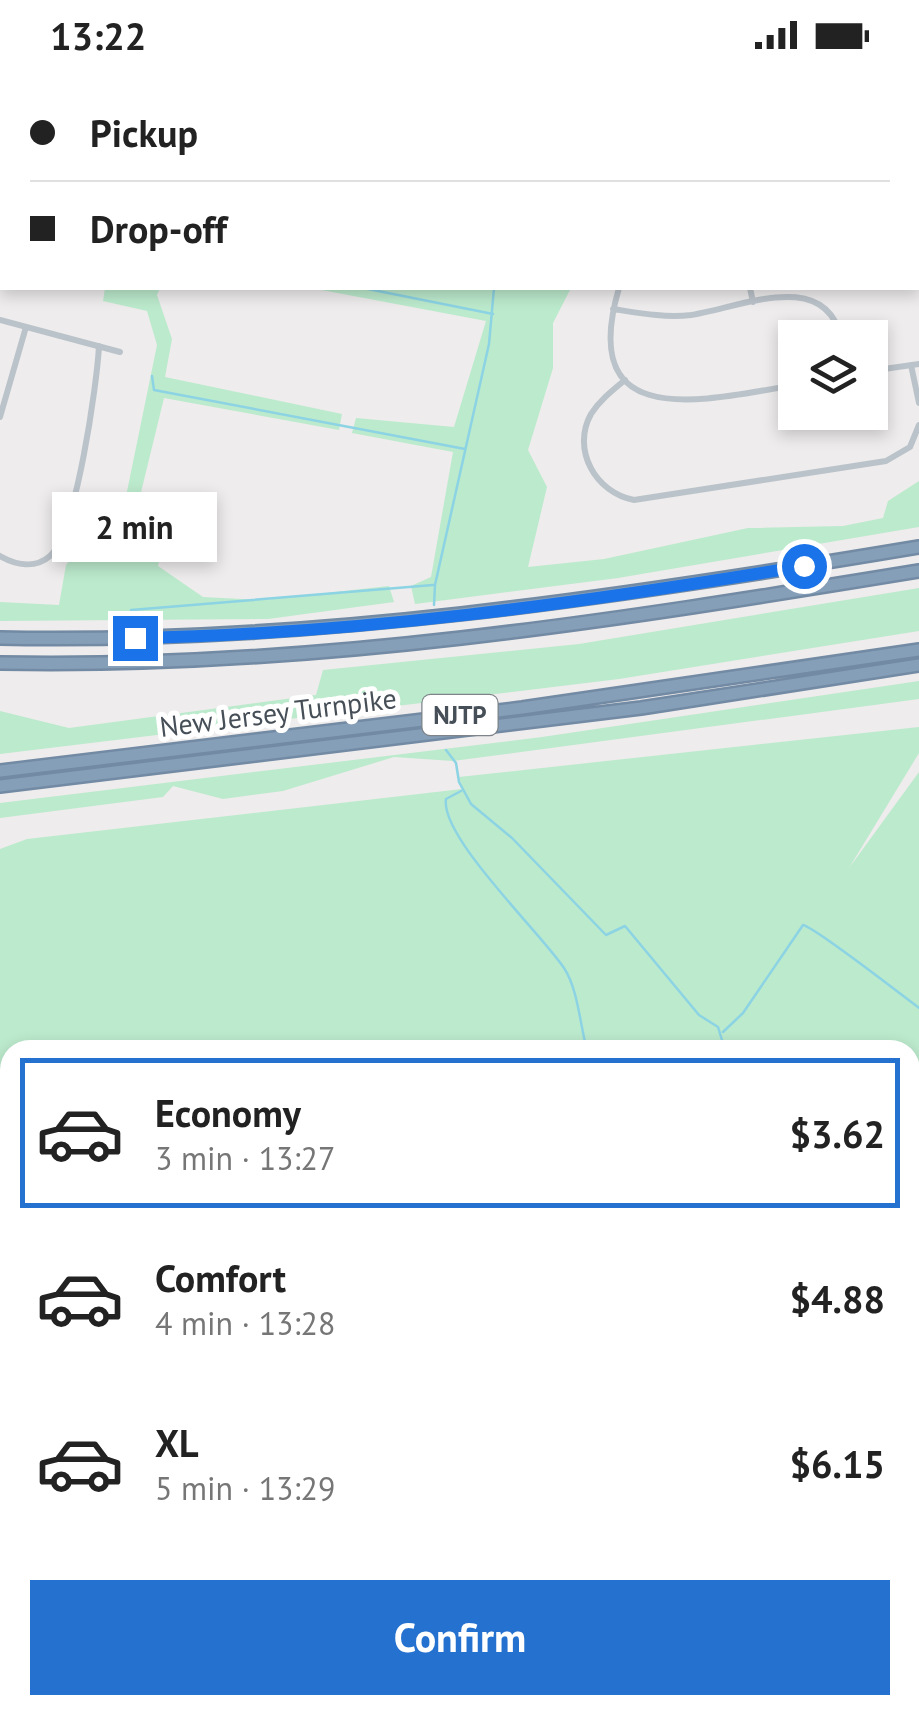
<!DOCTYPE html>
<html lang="en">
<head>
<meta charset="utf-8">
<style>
	body { margin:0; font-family:"PT Sans",sans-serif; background:#f6f6f6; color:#222; height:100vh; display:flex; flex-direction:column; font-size:38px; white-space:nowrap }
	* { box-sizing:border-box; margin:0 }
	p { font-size:32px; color:#767676 }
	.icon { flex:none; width:55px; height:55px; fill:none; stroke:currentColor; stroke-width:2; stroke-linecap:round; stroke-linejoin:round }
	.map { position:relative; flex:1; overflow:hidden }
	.side { position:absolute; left:0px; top:970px; width:920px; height:675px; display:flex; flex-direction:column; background:#fff; border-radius:30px 30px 0 0; box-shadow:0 5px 15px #0003 }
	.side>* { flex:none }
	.hud { position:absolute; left:0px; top:0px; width:920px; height:220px; box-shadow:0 5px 15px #0003; display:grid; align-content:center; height:220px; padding:0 30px; background:#fff }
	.tools { position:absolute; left:778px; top:250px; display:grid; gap:20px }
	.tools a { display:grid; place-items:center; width:110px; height:110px; border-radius:0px; background:#fff; box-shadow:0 5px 15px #0003; font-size:50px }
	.end { position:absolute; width:45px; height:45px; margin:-22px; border:12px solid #1a73e8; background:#fff; box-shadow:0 0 0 5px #fff }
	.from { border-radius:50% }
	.bubble { position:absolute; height:70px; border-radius:0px; background:#fff; box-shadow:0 5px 15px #0003; font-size:32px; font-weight:700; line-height:70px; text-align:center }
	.hud b { display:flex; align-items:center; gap:35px; height:95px; font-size:38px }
	.hud b+b { border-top:2px solid #e0e0e0 }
	.hud i { width:25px; height:25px; background:#222 }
	ul { padding:18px 0 0; list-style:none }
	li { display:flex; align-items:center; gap:30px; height:150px; margin:0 20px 15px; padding:0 10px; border:5px solid transparent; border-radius:0px }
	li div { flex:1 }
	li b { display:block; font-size:38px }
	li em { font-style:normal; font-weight:700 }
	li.current { border-color:#2571cf }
	li>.icon { width:90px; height:90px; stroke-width:1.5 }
	.button { display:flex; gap:20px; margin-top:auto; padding:20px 30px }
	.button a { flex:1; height:115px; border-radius:0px; background:#2571cf; color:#fff; font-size:40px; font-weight:700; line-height:115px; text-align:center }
	.status { display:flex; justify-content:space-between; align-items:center; height:70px; padding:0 50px; background:#fff; direction:ltr }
	.status svg { height:28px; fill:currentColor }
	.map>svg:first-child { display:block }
</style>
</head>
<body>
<div class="status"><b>13:22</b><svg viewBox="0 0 49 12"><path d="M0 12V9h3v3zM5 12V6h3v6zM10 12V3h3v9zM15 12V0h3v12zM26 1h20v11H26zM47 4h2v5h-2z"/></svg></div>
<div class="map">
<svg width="919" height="1645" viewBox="0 0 919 1645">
	<rect width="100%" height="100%" fill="#eeecec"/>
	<!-- green -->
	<path fill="#bceacd" d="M105,218H160L157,225L172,269L165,307L342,344L339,360L164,328L134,451L165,464L158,496L203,527L263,530L389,516L394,532L268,549L0,551V532L59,535L66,495L84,474L114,485L157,275L147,241L103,231Z
		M311,218H571L553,253V298L528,380L547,417L528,497L604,489L748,458L843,456L883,448L888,431L919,411V457L618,508L415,534L411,516L431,507L453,382L352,363L356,348L454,357L486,251Z
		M919,518V561L619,609L0,684V641L69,658L316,625L323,600L579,574Z
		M919,611V629L453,691L394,687L283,721L223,729L173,716L163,727L0,748V733L542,667Z
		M919,657V683L849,798L919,702V1211L910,1201V980H10V1036L0,1022V779L27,769L462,719L459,707Z
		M919,1371V1645H765L771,1635H910V1376Z"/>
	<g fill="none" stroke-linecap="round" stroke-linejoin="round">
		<!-- stream -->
		<path stroke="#8cd3e4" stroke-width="2.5" d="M494,0V2
			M363,218L493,244
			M152,306L154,320L465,379
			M434,535L435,515L489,274L494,218
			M131,540L433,515
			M446,680L456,693L459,712L471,734L512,768L606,865L625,856L699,945L718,957L725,980
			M461,721L446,729C440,767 541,863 564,898C578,919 580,955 587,980
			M723,962L743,943L803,855C814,857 902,925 919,938
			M910,1211L919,1220
			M910,1383L919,1375
			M910,1511L919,1515"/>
		<defs>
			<path id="motorway" d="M0,568C310,574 614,528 919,477
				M0,593C311,599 613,551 919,501
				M0,701L522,638L919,580
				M0,716L641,638L919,595"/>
		</defs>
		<!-- motorway casing -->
		<use href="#motorway" stroke="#728aa3" stroke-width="16"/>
		<!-- minor -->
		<path stroke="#bbc3ca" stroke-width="6" d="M135,2L138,0
			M687,2V0
			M0,23L1,0
			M918,186L919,181
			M918,209L919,213
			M619,218C576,364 705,330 795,315
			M750,218L753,232
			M613,239C639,243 665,248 691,245C739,238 825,197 841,268
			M0,250L120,282
			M911,295L919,333
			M870,301L919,294
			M625,310C613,320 600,330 591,344C571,380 596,423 634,430L886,391L910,377L919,355
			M0,347L26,257
			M0,486C16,495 35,499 50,486C76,463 97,314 99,276
			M0,1224L10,1231
			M0,1598L10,1591
			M460,1635V1645
			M542,1635V1645
			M619,1635V1645
			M679,1635L689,1645
			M203,1638L223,1645
			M181,1645L203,1638
			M296,1645L313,1635"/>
		<!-- tertiary -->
		<path stroke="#bbc3ca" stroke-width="8" d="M0,1380L10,1397
			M144,1635L150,1645"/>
		<!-- motorway -->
		<use href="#motorway" stroke="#869fb8" stroke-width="11"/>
	</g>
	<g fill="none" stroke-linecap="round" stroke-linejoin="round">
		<!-- route -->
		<path stroke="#1a73e8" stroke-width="12" d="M135,568C360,564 582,533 804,496"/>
	</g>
	<g text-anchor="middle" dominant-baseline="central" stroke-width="10" stroke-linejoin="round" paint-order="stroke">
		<!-- shield labels -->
		<rect fill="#fff" stroke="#7e8489" stroke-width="2.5" x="422.5" y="625" width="75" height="40" rx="8"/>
		<g font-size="25" font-weight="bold" fill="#464f57">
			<text x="460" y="645">NJTP</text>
		</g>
		<!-- street labels -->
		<g font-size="28" fill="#464f57" stroke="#fff">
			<text transform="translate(278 642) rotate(-7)">New Jersey Turnpike</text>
		</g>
	</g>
</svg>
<div class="tools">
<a><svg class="icon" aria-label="layers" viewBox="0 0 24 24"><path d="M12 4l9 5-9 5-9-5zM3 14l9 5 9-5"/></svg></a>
</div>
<i class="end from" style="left:804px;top:496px"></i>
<i class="end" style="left:135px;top:568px"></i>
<div class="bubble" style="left:52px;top:422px;width:165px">2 min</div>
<div class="hud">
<b><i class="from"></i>Pickup</b>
<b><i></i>Drop-off</b>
</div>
<section class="side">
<ul>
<li class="current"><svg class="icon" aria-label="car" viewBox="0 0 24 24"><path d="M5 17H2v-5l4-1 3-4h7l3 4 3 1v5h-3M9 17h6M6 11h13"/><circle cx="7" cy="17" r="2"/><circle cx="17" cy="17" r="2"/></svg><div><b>Economy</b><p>3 min · 13:27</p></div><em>$3.62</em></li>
<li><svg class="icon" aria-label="car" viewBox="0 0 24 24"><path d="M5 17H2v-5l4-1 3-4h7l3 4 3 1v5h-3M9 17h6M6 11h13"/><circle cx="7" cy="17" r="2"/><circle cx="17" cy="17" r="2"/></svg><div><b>Comfort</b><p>4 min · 13:28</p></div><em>$4.88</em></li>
<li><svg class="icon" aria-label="car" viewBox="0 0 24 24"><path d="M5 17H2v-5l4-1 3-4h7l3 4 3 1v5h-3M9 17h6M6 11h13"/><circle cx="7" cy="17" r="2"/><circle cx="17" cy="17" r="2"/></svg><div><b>XL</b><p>5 min · 13:29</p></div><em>$6.15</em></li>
</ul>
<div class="button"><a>Confirm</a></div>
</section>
</div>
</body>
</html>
